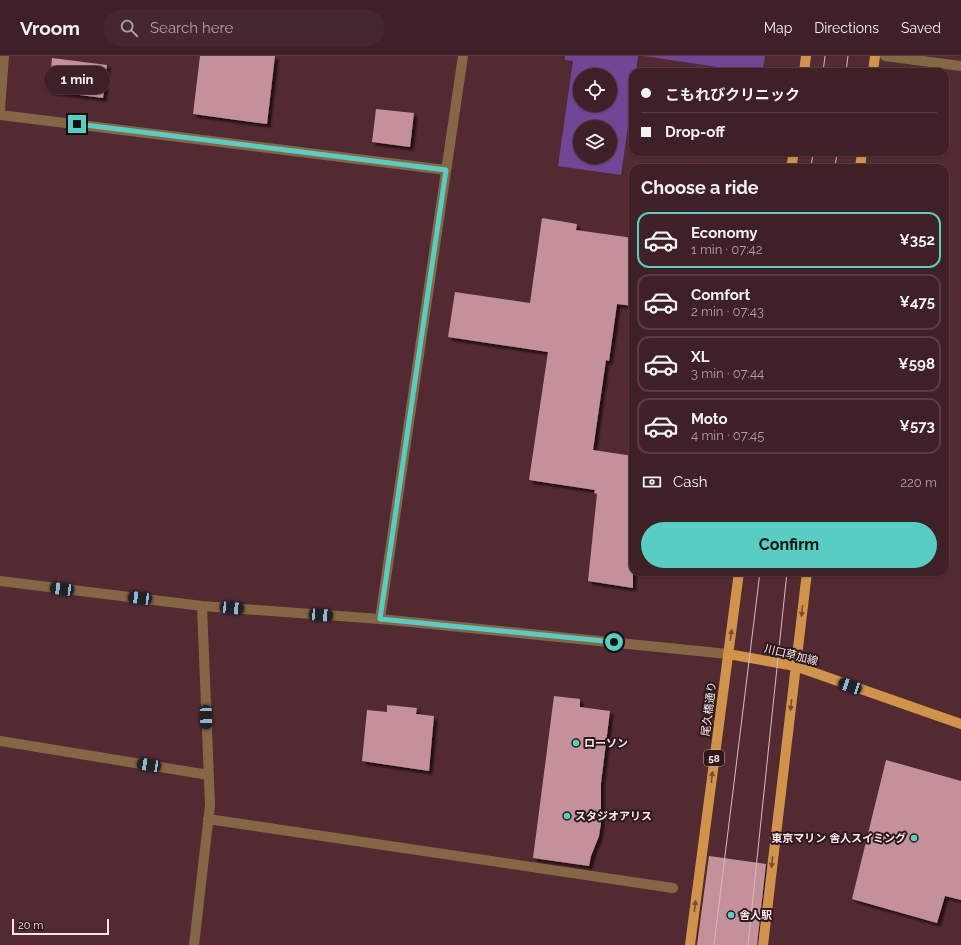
<!DOCTYPE html>
<html lang="en">
<head>
<meta charset="utf-8">
<style>
	body { margin:0; font-family:Raleway,"Noto Sans JP",sans-serif; background:#45282e; color:#f1f3f6; height:100vh; display:flex; flex-direction:column; font-size:15px; white-space:nowrap }
	* { box-sizing:border-box; margin:0 }
	p { font-size:13px; color:#ada3a7 }
	.icon { flex:none; width:22px; height:22px; fill:none; stroke:currentColor; stroke-width:2; stroke-linecap:round; stroke-linejoin:round }
	.map { position:relative; flex:1; overflow:hidden }
	.sheet { position:absolute; left:629px; top:108px; width:320px; height:412px; display:flex; flex-direction:column; background:#3e2026; border-radius:12px; box-shadow:0 1px 3px #0004,0 0 0 1px #573e43 }
	.sheet>* { flex:none }
	.banner { position:absolute; left:629px; top:12px; width:320px; height:88px; border-radius:12px; box-shadow:0 1px 3px #0004,0 0 0 1px #573e43; display:grid; align-content:center; height:88px; padding:0 12px; background:#3e2026 }
	.fabs { position:absolute; left:573px; top:12px; display:grid; gap:8px }
	.fabs a { display:grid; place-items:center; width:44px; height:44px; border-radius:50%; background:#3e2026; box-shadow:0 1px 3px #0004,0 0 0 1px #573e43; font-size:20px }
	.scale { position:absolute; left:12px; bottom:10px; width:97px; box-sizing:border-box; padding-left:4px; border:2px solid #fde7ea; border-top:0; font-size:11px; line-height:14px; white-space:nowrap; color:#fde7ea; -webkit-text-stroke:3px #2c191d; paint-order:stroke }
	.end { position:absolute; width:18px; height:18px; margin:-9px; border:5px solid #56cec4; background:#111; box-shadow:0 0 0 2px #111 }
	.from { border-radius:50% }
	.bubble { position:absolute; height:28px; border-radius:14px; background:#3e2026; box-shadow:0 1px 3px #0004,0 0 0 1px #573e43; font-size:13px; font-weight:700; line-height:28px; text-align:center }
	.car { position:absolute; width:12px; height:24px; margin:-12px -6px; border-radius:5px; box-shadow:0 0 3px 1px #0007; background:linear-gradient(#222 24%,#8ab4d8 0 40%,#222 0 76%,#8ab4d8 0 86%,#222 0) }
	.banner b { display:flex; align-items:center; gap:14px; height:38px; font-size:15px }
	.banner b+b { border-top:1px solid #573e43 }
	.banner i { width:10px; height:10px; background:#f1f3f6 }
	ul { padding:0; list-style:none }
	li { display:flex; align-items:center; gap:12px; height:56px; margin:0 8px 6px; padding:0 4px; border:2px solid #573e43; border-radius:12px }
	li div { flex:1 }
	li b { display:block; font-size:15px }
	li em { font-style:normal; font-weight:700 }
	li.selected { border-color:#56cec4 }
	li>.icon { width:36px; height:36px; stroke-width:1.5 }
	h2 { padding:0 12px; font-size:18px; line-height:48px }
	.pay { display:flex; align-items:center; gap:10px; height:44px; padding:0 12px; font-size:15px }
	.pay p { margin-inline-start:auto }
	.button { display:flex; gap:8px; margin-top:auto; padding:8px 12px }
	.button a { flex:1; height:46px; border-radius:24px; background:#56cec4; color:#111; font-size:16px; font-weight:700; line-height:46px; text-align:center }
	header { display:flex; align-items:center; gap:24px; box-sizing:border-box; height:56px; padding:0 20px; background:#3e2026; border-bottom:1px solid #573e43 }
	header strong { font-size:19px }
	nav { display:flex; gap:22px; margin-inline-start:auto; font-size:14px }
	.search { width:280px; height:36px; background:#45282e; display:flex; align-items:center; gap:10px; box-sizing:border-box; padding:0 14px; border-radius:22px; color:#ada3a7; font-size:15px }
	.map>svg:first-child { display:block }
</style>
</head>
<body>
<header>
<strong>Vroom</strong>
<div class="search"><svg class="icon" aria-label="search" viewBox="0 0 24 24"><circle cx="10" cy="10" r="6"/><path d="M15 15l6 6"/></svg>Search here</div>
<nav><a>Map</a><a>Directions</a><a>Saved</a></nav>
</header>
<div class="map">
<svg width="961" height="889" viewBox="0 0 961 889">
	<defs>
		<filter id="shadow"><feDropShadow dx="3.5" dy="3.5" stdDeviation="1" flood-color="#0009"/></filter>
	</defs>
	<rect width="100%" height="100%" fill="#532a32"/>
	<!-- green -->
	<path fill="#724696" fill-rule="evenodd" d="M565,0H638L636,16H633V36L621,119L558,110L573,5L565,4ZM580,19H610V49H580ZM580,71H610V101H580Z
		M644,0H765L762,16H751Z"/>
	<!-- building -->
	<path fill="#c4919a" filter="url(#shadow)" d="M200,0H275L267,68L193,58Z
		M52,2L107,9L103,42L49,35Z
		M376,53L414,57L410,91L372,86Z
		M542,162L577,168L576,174L633,182V250L617,248L609,305L606,304L593,394L633,400V532L588,525L597,438L594,437L595,434L529,424L548,296L448,281L455,236L530,247Z
		M554,640L580,643V651L610,655L601,727V767L599,780L591,800L589,810L533,802Z
		M387,649L417,652L416,658L434,660L429,715L362,705L367,654L387,656Z
		M886,704L961,725V844L945,840L937,867L852,843Z
		M709,800L766,808L757,889H697Z"/>
	<g fill="none" stroke-linecap="round" stroke-linejoin="round">
		<!-- minor -->
		<path stroke="#866745" stroke-width="10" d="M885,0L961,10
			M0,53L4,0
			M0,59L446,114
			M0,525L202,550L380,563L728,598
			M380,563L463,0
			M0,685L209,719
			M208,763L673,832
			M194,889L210,749L202,550"/>
		<!-- major -->
		<path stroke="#d19249" stroke-width="10" d="M804,16L806,0
			M873,16L875,0
			M791,112L794,96
			M860,112L862,96
			M728,598L795,610L961,668
			M690,889L739,516
			M763,889L807,516"/>
		<!-- tram -->
		<path stroke="#d5bbbf" stroke-width="1" d="M823,16L825,0
			M846,16L848,0
			M811,112L813,96
			M835,112L837,96
			M714,889L760,516
			M748,889L787,516"/>
	</g>
	<!-- one-way arrows -->
	<defs><path id="oneway-solid" d="M-6-.8H1V-3.2L6.5 0L1 3.2V.8H-6Z"/></defs>
	<g fill="#764f31">
		<use href="#oneway-solid" transform="translate(802 555) rotate(97)"/>
		<use href="#oneway-solid" transform="translate(731 579) rotate(-82)"/>
		<use href="#oneway-solid" transform="translate(791 649) rotate(97)"/>
		<use href="#oneway-solid" transform="translate(712 721) rotate(-83)"/>
		<use href="#oneway-solid" transform="translate(772 806) rotate(97)"/>
		<use href="#oneway-solid" transform="translate(695 850) rotate(-83)"/>
	</g>
	<g fill="none" stroke-linecap="round" stroke-linejoin="round">
		<!-- route -->
		<path stroke="#56cec4" stroke-width="5" d="M77,68L446,114L380,563L614,586"/>
	</g>
	<!-- markers -->
	<g fill="#56cec4" stroke="#2c191d" stroke-width="1.5">
		<circle cx="576" cy="687" r="4"/>
		<circle cx="567" cy="760" r="4"/>
		<circle cx="914" cy="782" r="4"/>
		<circle cx="731" cy="859" r="4"/>
	</g>
	<g text-anchor="middle" dominant-baseline="central" stroke-width="4" stroke-linejoin="round" paint-order="stroke">
		<!-- shield labels -->
		<rect fill="#2c191d" stroke="#bea9ac" stroke-width="1" x="704" y="694" width="20" height="16" rx="3"/>
		<g font-size="10" font-weight="bold" fill="#fde7ea">
			<text x="714" y="702">58</text>
		</g>
		<!-- street labels -->
		<g font-size="11" fill="#fde7ea" stroke="#2c191d">
			<text transform="translate(791 599) rotate(14)">川口草加線</text>
			<text transform="translate(709 653) rotate(-83)">尾久橋通り</text>
		</g>
		<!-- poi labels -->
		<g font-size="11" font-weight="bold" fill="#fde7ea" stroke="#2c191d" text-anchor="start">
			<text x="584" y="687">ローソン</text>
			<text x="575" y="760">スタジオアリス</text>
			<text x="906" y="782" text-anchor="end">東京マリン 舎人スイミング</text>
			<text x="739" y="859">舎人駅</text>
		</g>
	</g>
</svg>
<div class="fabs">
<a><svg class="icon" aria-label="locate" viewBox="0 0 24 24"><circle cx="12" cy="12" r="6"/><path d="M12 2v4M12 18v4M2 12h4M18 12h4"/></svg></a>
<a><svg class="icon" aria-label="layers" viewBox="0 0 24 24"><path d="M12 4l9 5-9 5-9-5zM3 14l9 5 9-5"/></svg></a>
</div>
<div class="scale">20 m</div>
<i class="end from" style="left:614px;top:586px"></i>
<i class="end" style="left:77px;top:68px"></i>
<div class="bubble" style="left:44px;top:10px;width:66px">1 min</div>
<i class="car" style="left:62px;top:533px;rotate:277deg"></i>
<i class="car" style="left:140px;top:542px;rotate:277deg"></i>
<i class="car" style="left:232px;top:552px;rotate:95deg"></i>
<i class="car" style="left:321px;top:559px;rotate:94deg"></i>
<i class="car" style="left:850px;top:630px;rotate:289deg"></i>
<i class="car" style="left:206px;top:661px;rotate:178deg"></i>
<i class="car" style="left:149px;top:709px;rotate:279deg"></i>
<div class="banner">
<b><i class="from"></i>こもれびクリニック</b>
<b><i></i>Drop-off</b>
</div>
<section class="sheet">
<h2>Choose a ride</h2>
<ul>
<li class="selected"><svg class="icon" aria-label="car" viewBox="0 0 24 24"><path d="M5 17H2v-5l4-1 3-4h7l3 4 3 1v5h-3M9 17h6M6 11h13"/><circle cx="7" cy="17" r="2"/><circle cx="17" cy="17" r="2"/></svg><div><b>Economy</b><p>1 min · 07:42</p></div><em>¥352</em></li>
<li><svg class="icon" aria-label="car" viewBox="0 0 24 24"><path d="M5 17H2v-5l4-1 3-4h7l3 4 3 1v5h-3M9 17h6M6 11h13"/><circle cx="7" cy="17" r="2"/><circle cx="17" cy="17" r="2"/></svg><div><b>Comfort</b><p>2 min · 07:43</p></div><em>¥475</em></li>
<li><svg class="icon" aria-label="car" viewBox="0 0 24 24"><path d="M5 17H2v-5l4-1 3-4h7l3 4 3 1v5h-3M9 17h6M6 11h13"/><circle cx="7" cy="17" r="2"/><circle cx="17" cy="17" r="2"/></svg><div><b>XL</b><p>3 min · 07:44</p></div><em>¥598</em></li>
<li><svg class="icon" aria-label="car" viewBox="0 0 24 24"><path d="M5 17H2v-5l4-1 3-4h7l3 4 3 1v5h-3M9 17h6M6 11h13"/><circle cx="7" cy="17" r="2"/><circle cx="17" cy="17" r="2"/></svg><div><b>Moto</b><p>4 min · 07:45</p></div><em>¥573</em></li>
</ul>
<div class="pay"><svg class="icon" aria-label="cash" viewBox="0 0 24 24"><path d="M3 7h18v10H3z"/><circle cx="12" cy="12" r="2"/></svg>Cash<p>220 m</p></div>
<div class="button"><a>Confirm</a></div>
</section>
</div>
</body>
</html>
